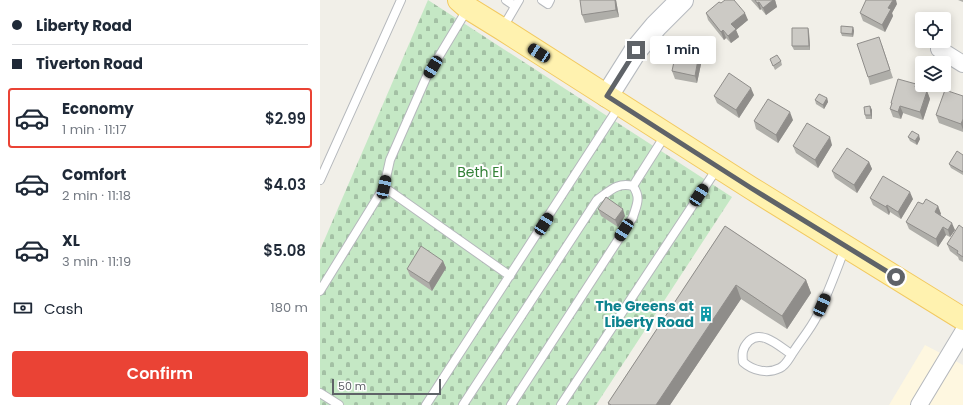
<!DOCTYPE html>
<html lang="en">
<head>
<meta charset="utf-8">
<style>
	body { margin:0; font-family:Poppins,sans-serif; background:#f2f2f3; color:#1f2937; height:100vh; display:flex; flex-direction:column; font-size:15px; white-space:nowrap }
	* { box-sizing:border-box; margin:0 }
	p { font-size:13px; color:#747a83 }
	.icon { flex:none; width:22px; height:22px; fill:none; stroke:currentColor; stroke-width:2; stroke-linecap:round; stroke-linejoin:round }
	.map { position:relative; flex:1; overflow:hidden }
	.side { display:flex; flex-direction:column; background:#fff; width:320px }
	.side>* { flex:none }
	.guide { display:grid; align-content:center; height:88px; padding:0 12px; background:#fff }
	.buttons { position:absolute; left:595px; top:12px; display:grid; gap:8px }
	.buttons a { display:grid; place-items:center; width:36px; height:36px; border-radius:4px; background:#fff; box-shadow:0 2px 10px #0003; font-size:20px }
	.scale { position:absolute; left:12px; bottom:10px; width:109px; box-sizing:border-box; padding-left:4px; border:2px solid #5f6368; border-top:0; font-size:11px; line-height:14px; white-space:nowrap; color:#5f6368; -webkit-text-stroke:3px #fff; paint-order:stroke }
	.end { position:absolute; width:18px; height:18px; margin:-9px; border:5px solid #5f6368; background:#fff; box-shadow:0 0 0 2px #fff }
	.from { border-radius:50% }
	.bubble { position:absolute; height:28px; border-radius:4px; background:#fff; box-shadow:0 2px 10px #0003; font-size:13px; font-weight:600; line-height:28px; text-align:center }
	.car { position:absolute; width:12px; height:24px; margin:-12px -6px; border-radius:5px; box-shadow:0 0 3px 1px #0007; background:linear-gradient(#222 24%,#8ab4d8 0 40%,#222 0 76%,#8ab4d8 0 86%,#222 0) }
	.guide b { display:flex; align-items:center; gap:14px; height:38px; font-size:15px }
	.guide b+b { border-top:1px solid #e0e1e3 }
	.guide i { width:10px; height:10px; background:#1f2937 }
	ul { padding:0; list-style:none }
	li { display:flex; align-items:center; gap:12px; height:60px; margin:0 8px 6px; padding:0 4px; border:2px solid transparent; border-radius:4px }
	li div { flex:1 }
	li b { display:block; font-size:15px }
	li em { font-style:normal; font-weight:600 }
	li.current { border-color:#ea4335 }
	li>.icon { width:36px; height:36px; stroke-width:1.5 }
	.pay { display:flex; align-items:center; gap:10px; height:44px; padding:0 12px; font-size:15px }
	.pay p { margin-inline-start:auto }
	.action { display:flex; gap:8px; margin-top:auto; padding:8px 12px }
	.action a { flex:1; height:46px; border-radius:4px; background:#ea4335; color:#fff; font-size:16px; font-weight:600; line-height:46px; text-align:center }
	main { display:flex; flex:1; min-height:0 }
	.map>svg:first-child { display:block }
</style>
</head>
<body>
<main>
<section class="side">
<div class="guide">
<b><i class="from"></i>Liberty Road</b>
<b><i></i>Tiverton Road</b>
</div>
<ul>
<li class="current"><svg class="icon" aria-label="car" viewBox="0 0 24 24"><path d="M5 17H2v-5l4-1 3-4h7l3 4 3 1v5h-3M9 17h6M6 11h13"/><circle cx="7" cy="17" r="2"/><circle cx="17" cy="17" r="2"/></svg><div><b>Economy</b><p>1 min · 11:17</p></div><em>$2.99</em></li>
<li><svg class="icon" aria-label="car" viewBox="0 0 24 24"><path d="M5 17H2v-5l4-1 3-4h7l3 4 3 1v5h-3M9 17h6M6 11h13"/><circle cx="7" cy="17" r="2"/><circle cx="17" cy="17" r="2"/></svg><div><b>Comfort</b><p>2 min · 11:18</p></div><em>$4.03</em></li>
<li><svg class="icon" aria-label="car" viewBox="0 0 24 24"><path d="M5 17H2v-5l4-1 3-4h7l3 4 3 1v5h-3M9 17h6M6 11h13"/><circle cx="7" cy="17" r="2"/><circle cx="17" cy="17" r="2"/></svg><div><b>XL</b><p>3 min · 11:19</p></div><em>$5.08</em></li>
</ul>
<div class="pay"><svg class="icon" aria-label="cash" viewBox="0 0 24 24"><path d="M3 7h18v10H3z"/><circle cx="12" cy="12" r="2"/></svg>Cash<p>180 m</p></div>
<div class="action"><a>Confirm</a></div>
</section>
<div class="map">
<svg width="643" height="405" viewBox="0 0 643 405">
	<defs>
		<pattern id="cemetery-stones" width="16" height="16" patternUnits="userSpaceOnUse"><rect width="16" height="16" fill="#c5e8c5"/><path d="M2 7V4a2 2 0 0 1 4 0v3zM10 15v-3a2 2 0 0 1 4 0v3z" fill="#a3c0a4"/></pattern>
	</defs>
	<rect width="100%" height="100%" fill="#f1efe8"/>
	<!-- commercial -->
	<path fill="#fef7e0" d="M605,345L643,365V405H569Z"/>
	<!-- cemetery -->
	<path fill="url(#cemetery-stones)" d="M108,0L412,197L276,405H0V250Z"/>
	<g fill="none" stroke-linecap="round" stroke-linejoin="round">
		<defs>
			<path id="lane" d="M186,0L195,6
				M222,0L228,4L230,0
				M182,29L199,0
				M0,180L81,0
				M313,186L346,134
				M64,187L190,276
				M0,291L64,187L70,160L106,78L148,8
				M471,354C460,347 442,329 429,341C422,348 422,354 423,362C433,371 448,374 460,368C466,365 468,360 472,354C480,341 490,330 497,316C508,294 516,271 525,248
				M0,393L19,405
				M106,405L300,105
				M143,405L277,200C290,191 297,182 313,186C321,198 317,204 313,217L191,405
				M241,405L398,167"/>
			<path id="street" d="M619,49L643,64
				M599,405L643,332"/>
			<path id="secondary" d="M287,96L316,50L336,26L362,0"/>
			<path id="primary" d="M139,0L148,8L182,29L431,188L643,319"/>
		</defs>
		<!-- lane casing -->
		<use href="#lane" stroke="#b5b8bc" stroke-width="10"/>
		<!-- street casing -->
		<use href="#street" stroke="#b5b8bc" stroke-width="18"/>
		<!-- secondary casing -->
		<use href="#secondary" stroke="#b6babf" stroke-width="24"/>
		<!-- primary casing -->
		<use href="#primary" stroke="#f2c960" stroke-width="24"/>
		<!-- lane -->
		<use href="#lane" stroke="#fff" stroke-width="8"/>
		<!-- street -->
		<use href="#street" stroke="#fff" stroke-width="16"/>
		<!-- secondary -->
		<use href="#secondary" stroke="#fff" stroke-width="22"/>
		<!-- primary -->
		<use href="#primary" stroke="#fff2af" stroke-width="22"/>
	</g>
	<!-- wall -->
	<path fill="#afaea9" d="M296,0L299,17L265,23L262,15Z
		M431,0H455L457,7L446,15L441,9L440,10Z
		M638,0H643V2Z
		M401,3L428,20L416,30L419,37L411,43L406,38L404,40L388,20L386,13Z
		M577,4L572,13L573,16L565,32L543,21L540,13Z
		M533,27L534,31L533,37L522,36L521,33Z
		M488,28L489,32L490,50H474L472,46Z
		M381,43L384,50L377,83L355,79L352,71Z
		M562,45L573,78L550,85L548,77Z
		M450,59L461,61L462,65L455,70Z
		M597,88L607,91L610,99L603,120L583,113L581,119L573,117L570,109L572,105L571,103Z
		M434,95L419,118L397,103L394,96Z
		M643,96V132L619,123L616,115Z
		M507,98L508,102L504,109L496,104L495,100Z
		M550,106L552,110V119H546L545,115Z
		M473,120L458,143L436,129L434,121Z
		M588,137L600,139L597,145L590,141Z
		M512,145L498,168L476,153L473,146Z
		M643,155V175L631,168L629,164Z
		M549,162L552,169L537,193L515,178L512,171Z
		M550,198L593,199L581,219L570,212L569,215L553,205Z
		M603,204L618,206L621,214L620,215L635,230L630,237L626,235L618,247L589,229L586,222Z
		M278,209L305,216L298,227L281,216Z
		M405,226L486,280L491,293L467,329L421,299L350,405H288V403Z
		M643,228V262L639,260L638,257L630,251L627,244Z
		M123,261L126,268L112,291L90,276L87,269Z"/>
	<!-- shaded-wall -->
	<path fill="#8f8d8a" d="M295,0H296L299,17L296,10Z
		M452,0H455L457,7L446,15L443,8Z
		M573,0H576L577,4L572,13L573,16L565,32L562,25L568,8Z
		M439,2L441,9L440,10L437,3Z
		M425,13L428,20L416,30L419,37L411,43L408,36L411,24Z
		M533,27L534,31L533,37L532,34Z
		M488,28L489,32L490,50L489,46Z
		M403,30L406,38L404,40L401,32Z
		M381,43L384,50L377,83L375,76Z
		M431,88L434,95L419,118L416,110Z
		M607,91L610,99L603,120L600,112Z
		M507,98L508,102L504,109L503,105Z
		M550,106L552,110V119L551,115Z
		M580,106L583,113L581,119L578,112Z
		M470,112L473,120L458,143L456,135Z
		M643,119V130L641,124Z
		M599,135L600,139L597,145L595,141Z
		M510,137L512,145L498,168L495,160Z
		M549,162L552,169L537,193L534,185Z
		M590,192L593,199L581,219L578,212Z
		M567,205L570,212L569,215L566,207Z
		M618,206L621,214L617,219L615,212Z
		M303,209L305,216L298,227L295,220Z
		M632,223L635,230L630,237L628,230Z
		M623,227L626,235L618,247L616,239Z
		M123,261L126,268L112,291L109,283Z
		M486,280L491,293L467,329L462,316Z
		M416,285L421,299L350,405H336Z"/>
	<!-- building -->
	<path fill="#cccac5" stroke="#8f8d8a" d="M260,0H295L296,10L262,15Z
		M405,0H414L425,13L411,24L416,29L408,36L403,30L401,32L386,13L399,2L401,3Z
		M435,0H453L443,8L439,2L437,3Z
		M546,0H573L568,8L571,9L562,25L540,13Z
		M521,26L533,27L532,34L521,33Z
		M472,28H488L489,46H472Z
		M559,37L570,70L548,77L537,44Z
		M359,38L381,43L375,76L352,71Z
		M457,55L461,61L453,66L450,59Z
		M409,73L431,88L416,110L394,96Z
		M578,79L596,84L595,87L607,91L600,112L580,106L578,112L570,109L572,103H571Z
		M625,90L643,96V119L641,124L616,115Z
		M499,94L507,98L503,105L495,100Z
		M448,99L470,112L456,135L434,121Z
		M550,106L551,115H545L544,107Z
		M487,123L510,137L495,160L473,146Z
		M592,131L599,135L595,141L588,137Z
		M527,148L549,162L534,185L512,171Z
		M637,151L643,155V172L629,164Z
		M563,176L590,192L578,212L567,205L566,207L550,198Z
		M286,197L303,209L295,220L278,209Z
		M606,199L618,206L615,212L632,223L628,230L623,227L616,239L586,222L598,202L603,204Z
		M639,225L643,228V257L637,253L638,251L627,244Z
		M405,226L486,280L462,316L416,285L336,405H291L288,403Z
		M101,246L123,261L109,283L87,269Z"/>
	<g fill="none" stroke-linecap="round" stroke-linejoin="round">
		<!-- route -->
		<path stroke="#5f6368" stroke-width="5" d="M316,50L287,96L431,188L576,277"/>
	</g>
	<!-- icons -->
	<defs>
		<symbol id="building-bare" viewBox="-9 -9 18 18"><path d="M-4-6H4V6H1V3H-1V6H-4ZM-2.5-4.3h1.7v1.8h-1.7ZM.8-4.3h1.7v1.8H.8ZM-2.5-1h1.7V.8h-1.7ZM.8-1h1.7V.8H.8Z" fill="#0f9aa8" stroke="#fff" stroke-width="2.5" paint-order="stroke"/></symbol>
	</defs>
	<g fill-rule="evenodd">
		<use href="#building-bare" x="375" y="303" width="22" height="22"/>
	</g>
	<g text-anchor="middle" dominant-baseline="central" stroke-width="4" stroke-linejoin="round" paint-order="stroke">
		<!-- park labels -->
		<g font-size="14" fill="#348238" stroke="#fff">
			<text x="160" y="172">Beth El</text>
		</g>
		<!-- culture labels -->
		<g font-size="14" font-weight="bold" fill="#0d838f" stroke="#fff" text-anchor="end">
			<text x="374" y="306">The Greens at<tspan x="374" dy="16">Liberty Road</tspan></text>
		</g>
	</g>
</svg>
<div class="buttons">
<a><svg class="icon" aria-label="locate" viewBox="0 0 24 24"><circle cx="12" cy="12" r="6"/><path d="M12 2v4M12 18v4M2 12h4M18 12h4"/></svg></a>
<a><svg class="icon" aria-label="layers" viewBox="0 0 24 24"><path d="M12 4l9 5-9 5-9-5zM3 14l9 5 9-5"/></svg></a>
</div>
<div class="scale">50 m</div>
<i class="end from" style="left:576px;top:277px"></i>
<i class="end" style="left:316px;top:50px"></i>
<div class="bubble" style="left:330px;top:36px;width:66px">1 min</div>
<i class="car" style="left:219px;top:53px;rotate:303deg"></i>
<i class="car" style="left:113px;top:67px;rotate:211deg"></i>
<i class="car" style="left:64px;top:187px;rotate:12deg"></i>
<i class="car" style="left:379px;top:195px;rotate:33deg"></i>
<i class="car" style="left:224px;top:224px;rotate:33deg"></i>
<i class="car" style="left:304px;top:230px;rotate:213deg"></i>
<i class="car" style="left:502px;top:305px;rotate:24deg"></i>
</div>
</main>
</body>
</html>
